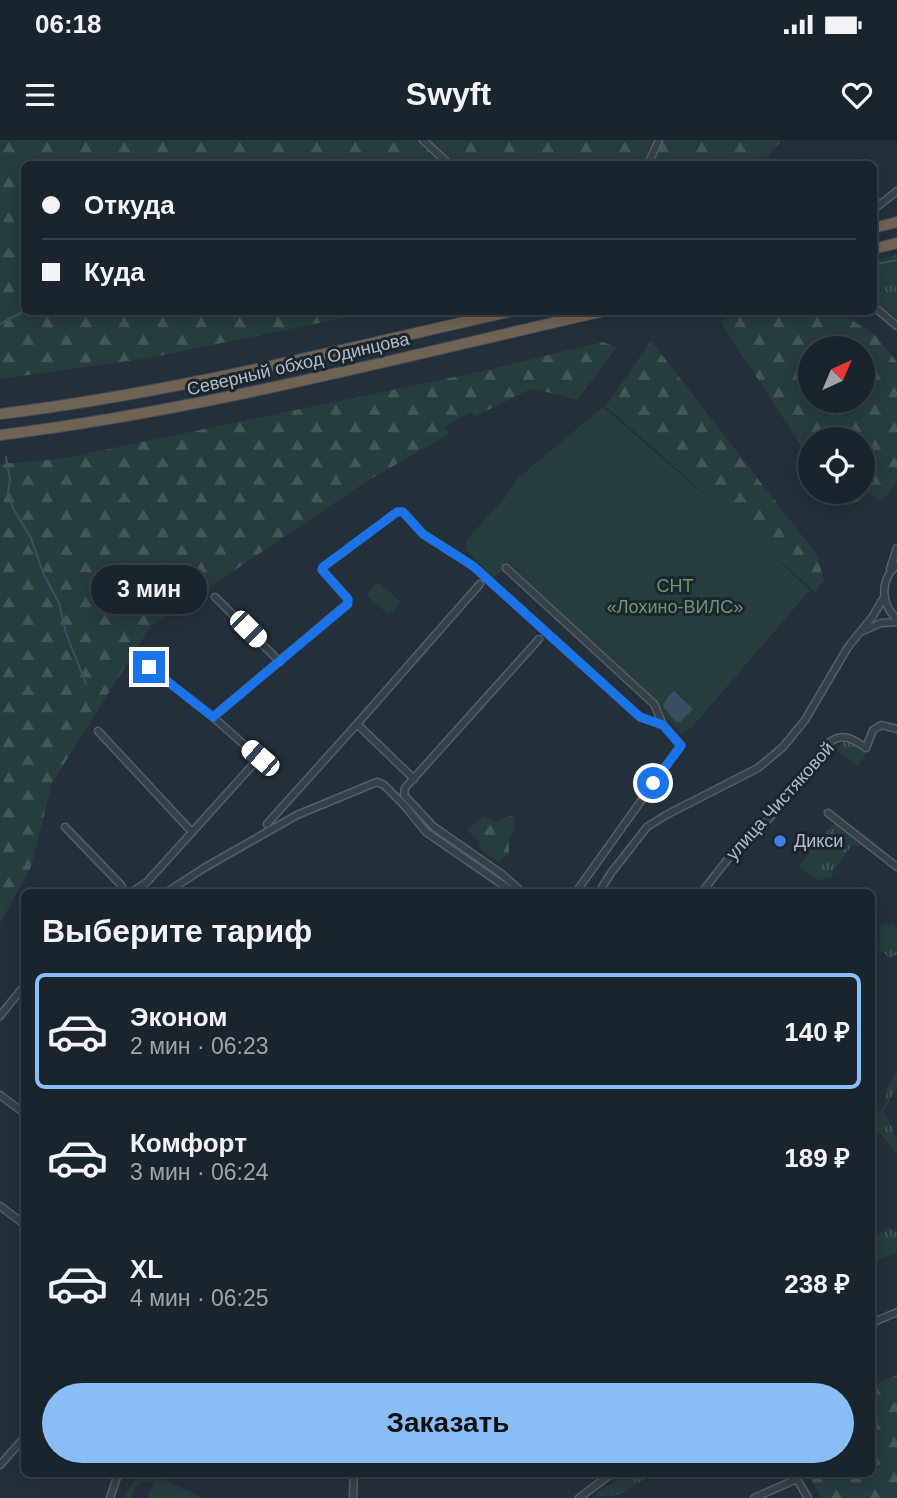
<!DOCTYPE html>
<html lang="ru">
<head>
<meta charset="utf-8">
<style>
	body { margin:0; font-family:Arial,sans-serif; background:#232c34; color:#f1f3f6; height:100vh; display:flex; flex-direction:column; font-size:26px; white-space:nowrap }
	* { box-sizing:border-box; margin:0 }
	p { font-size:23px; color:#9fa4a9 }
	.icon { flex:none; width:38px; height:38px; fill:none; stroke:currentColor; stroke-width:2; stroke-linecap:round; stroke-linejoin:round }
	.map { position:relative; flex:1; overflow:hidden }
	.side { position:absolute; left:21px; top:749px; width:854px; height:588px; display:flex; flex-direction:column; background:#1a242c; border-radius:10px; box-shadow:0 4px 18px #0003,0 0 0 2px #384148 }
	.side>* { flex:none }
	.hud { position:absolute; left:21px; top:21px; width:856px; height:154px; border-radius:10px; box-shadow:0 4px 18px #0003,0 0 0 2px #384148; display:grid; align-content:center; height:154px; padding:0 21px; background:#1a242c }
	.needle { width:46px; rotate:44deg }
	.buttons { position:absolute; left:798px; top:196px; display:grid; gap:14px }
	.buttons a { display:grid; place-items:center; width:77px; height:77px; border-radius:50%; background:#1a242c; box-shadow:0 4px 18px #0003,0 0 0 2px #384148; font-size:35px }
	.end { position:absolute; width:32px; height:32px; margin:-16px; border:9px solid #1a73e8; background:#fff; box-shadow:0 0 0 4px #fff }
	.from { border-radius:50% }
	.bubble { position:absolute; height:49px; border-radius:24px; background:#1a242c; box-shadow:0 4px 18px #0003,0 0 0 2px #384148; font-size:23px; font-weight:600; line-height:49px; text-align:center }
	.car { position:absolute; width:21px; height:42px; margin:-21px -10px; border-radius:9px; box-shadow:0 0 5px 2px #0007; background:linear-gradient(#fff 24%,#345 0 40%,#fff 0 76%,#345 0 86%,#fff 0) }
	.hud b { display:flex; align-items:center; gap:24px; height:66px; font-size:26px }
	.hud b+b { border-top:2px solid #384148 }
	.hud i { width:18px; height:18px; background:#f1f3f6 }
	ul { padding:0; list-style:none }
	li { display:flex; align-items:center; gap:21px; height:116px; margin:0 14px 10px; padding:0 7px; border:4px solid transparent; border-radius:10px }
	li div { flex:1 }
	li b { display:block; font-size:26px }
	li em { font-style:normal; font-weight:600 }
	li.active { border-color:#89bdf5 }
	li>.icon { width:63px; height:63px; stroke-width:1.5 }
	h2 { padding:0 21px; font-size:32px; line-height:84px }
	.button { display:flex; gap:14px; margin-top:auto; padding:14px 21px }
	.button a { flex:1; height:80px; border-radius:42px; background:#89bdf5; color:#111; font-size:28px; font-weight:600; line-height:80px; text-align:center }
	.status { display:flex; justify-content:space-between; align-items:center; height:49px; padding:0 35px; background:#1a242c; direction:ltr }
	.status svg { height:19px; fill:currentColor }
	header { display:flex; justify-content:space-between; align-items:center; height:91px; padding:0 21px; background:#1a242c; font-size:32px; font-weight:600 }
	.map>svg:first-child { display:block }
</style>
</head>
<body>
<div class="status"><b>06:18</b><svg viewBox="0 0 49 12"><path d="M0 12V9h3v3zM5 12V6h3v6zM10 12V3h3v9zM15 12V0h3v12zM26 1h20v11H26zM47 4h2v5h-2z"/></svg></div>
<header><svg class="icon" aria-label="menu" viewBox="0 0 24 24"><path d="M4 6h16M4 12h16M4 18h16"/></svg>Swyft<svg class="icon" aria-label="heart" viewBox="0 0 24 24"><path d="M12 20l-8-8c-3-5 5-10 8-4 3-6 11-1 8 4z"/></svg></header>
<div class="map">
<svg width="897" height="1358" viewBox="0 0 897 1358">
	<defs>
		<pattern id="grass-tufts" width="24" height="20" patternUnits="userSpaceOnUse" patternTransform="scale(1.75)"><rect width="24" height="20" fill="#263d3d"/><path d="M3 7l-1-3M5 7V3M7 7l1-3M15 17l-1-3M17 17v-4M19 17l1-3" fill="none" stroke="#435758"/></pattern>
		<pattern id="forest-firs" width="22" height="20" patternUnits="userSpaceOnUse" patternTransform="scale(1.75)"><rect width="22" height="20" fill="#263d3d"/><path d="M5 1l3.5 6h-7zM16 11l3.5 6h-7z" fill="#435758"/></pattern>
	</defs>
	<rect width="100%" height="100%" fill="#23303b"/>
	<!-- grass -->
	<path fill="url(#grass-tufts)" d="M897,115V180L873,160V121Z
		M852,601L867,612L858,626L835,609L843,602Z
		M835,682L860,704L858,707L853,704L833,731L832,737L817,740L799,726Z
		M892,784L897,788V814L890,818L879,809L881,785Z
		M897,932V947L884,971L897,999V1014L886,1000L872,988V977L884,966L888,945Z
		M889,1087L893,1090L897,1089V1112L872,1123V1098Z
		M627,1334H653L621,1354L594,1358L599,1351Z"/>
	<!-- forest -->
	<path fill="url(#forest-firs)" fill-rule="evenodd" d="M0,0H654L643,24H24V172H373L149,218L0,239Z
		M662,0H782L761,24H650Z
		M744,172H839L875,195L897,222V343L881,362L869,354L850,366L839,363L831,352H863V299H810V319L720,181ZM810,208H863V261H810Z
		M651,201L817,415L824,440L815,452L606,266Z
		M602,202L617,207L577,260L532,248L476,276L470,272L445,287L449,294L367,341L150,487L52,643L31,727L0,783V324L61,319L483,231Z
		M511,676L514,678L515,691L509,697V714L499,722L481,710L479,701L467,690L483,677L495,681Z
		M897,1235V1358H822L807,1334H872V1246Z"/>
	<!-- garden -->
	<path fill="#263d3d" d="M603,267L751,395L810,450L692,587L682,593L502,430L493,438L466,410L467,399L504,359L518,338Z
		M378,442L401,462L389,475L366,455Z
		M151,1336H156L204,1358H147L154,1342C143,1339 133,1346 131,1358H126C128,1344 137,1336 151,1336Z"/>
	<!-- water -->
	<path fill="#394f64" d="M674,551L693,569L680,582L675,581L663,566L667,558Z"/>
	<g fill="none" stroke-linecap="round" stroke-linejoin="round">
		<!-- stream -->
		<path stroke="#394f64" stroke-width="2" d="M873,125L897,120
			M0,184L24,171
			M6,317L10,339L8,352L13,368L31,398L43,433L59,463L66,493L86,544"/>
		<defs>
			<path id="minor" d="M423,0L449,24
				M648,24L659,0
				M873,70L897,51
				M873,166L897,186
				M897,425C880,440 880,463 897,479
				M506,428L654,564L663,585L681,605L576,752
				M890,429L897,408
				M215,457L280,522
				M863,491L881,483L897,482
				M213,577L347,464L348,459L322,430L323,427L397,372H403L423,394L473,426L640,577L663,585
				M357,584L480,444
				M98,591L192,692
				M828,673L897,727
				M267,684L357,584L414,639
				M65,687L121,745L125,752
				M132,752L147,742L259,618L213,577L149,527
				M167,752L204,728L297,675L377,642L384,645L404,665L426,692L513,752
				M522,752L503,735L434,687L404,655L405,648L539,499
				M599,752L611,733L647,687L666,675L758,628L783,607L805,580L848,507L873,476L884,457
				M702,752L731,715L744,707L772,675L830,602C844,592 854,600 866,608L873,590L881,585L897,589
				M0,876L24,846
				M0,955L24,973
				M0,1066L24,1084
				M872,1183L897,1172
				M0,1325L24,1298
				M794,1334L808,1358
				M110,1358L118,1334
				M353,1358L354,1334
				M579,1358L611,1334
				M754,1358L797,1339"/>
			<path id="highway" d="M873,88L897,82
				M873,109L897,103
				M0,274C172,253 339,210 508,172
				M0,295C203,270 401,217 600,172"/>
		</defs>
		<!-- minor casing -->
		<use href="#minor" stroke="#555f69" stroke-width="9"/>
		<!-- highway casing -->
		<use href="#highway" stroke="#424c56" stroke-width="12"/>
		<!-- minor -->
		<use href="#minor" stroke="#37414b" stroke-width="6"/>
		<!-- highway -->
		<use href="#highway" stroke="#716354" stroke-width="10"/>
	</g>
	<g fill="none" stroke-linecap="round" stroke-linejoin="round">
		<!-- route -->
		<path stroke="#1a73e8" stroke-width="9" d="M149,527L213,577L348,464V459L322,430L323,427L397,372H403L423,394L473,426L640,577L663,585L681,606L653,643"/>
	</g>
	<!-- markers -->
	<circle fill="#3f7fe0" stroke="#1c2630" stroke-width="2.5" cx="780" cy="701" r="7"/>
	<g text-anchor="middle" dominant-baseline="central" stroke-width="6" stroke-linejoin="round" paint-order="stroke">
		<!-- street labels -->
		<g font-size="18" fill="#b2bcc7" stroke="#1c2630">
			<text transform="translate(298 224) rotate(-13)">Северный обход Одинцова</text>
			<text transform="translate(780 661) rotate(-48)">улица Чистяковой</text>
		</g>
		<!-- park labels -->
		<g font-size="18" fill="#6a9770" stroke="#1c2630">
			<text x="675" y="446">СНТ<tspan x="675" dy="21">«Лохино-ВИЛС»</tspan></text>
		</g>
		<!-- poi labels -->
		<g font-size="18" fill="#b2bcc7" stroke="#1c2630" text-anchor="start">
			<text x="794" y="701">Дикси</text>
		</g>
	</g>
</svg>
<div class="buttons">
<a><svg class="needle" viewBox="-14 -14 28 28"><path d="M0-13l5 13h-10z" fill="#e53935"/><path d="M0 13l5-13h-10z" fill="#9fa4a9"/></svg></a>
<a><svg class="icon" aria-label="locate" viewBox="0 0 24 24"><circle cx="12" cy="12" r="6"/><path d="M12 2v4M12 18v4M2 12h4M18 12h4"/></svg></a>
</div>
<i class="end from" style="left:653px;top:643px"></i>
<i class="end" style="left:149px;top:527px"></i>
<div class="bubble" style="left:91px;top:425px;width:116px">3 мин</div>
<i class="car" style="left:248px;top:489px;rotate:135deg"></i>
<i class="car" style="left:260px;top:618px;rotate:311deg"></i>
<div class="hud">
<b><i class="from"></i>Откуда</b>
<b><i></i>Куда</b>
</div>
<section class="side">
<h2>Выберите тариф</h2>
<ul>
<li class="active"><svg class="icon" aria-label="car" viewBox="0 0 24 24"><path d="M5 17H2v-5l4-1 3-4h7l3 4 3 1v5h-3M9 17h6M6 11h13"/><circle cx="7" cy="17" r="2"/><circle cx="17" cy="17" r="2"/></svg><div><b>Эконом</b><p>2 мин · 06:23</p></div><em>140 ₽</em></li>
<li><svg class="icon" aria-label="car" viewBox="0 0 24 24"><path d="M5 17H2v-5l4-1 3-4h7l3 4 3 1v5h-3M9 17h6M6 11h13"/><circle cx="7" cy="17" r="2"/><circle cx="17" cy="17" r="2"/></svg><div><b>Комфорт</b><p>3 мин · 06:24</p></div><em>189 ₽</em></li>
<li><svg class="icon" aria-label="car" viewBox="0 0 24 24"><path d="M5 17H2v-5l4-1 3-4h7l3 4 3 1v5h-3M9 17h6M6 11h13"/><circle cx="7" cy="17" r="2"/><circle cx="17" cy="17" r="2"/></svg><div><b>XL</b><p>4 мин · 06:25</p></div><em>238 ₽</em></li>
</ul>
<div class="button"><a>Заказать</a></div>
</section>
</div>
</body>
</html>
